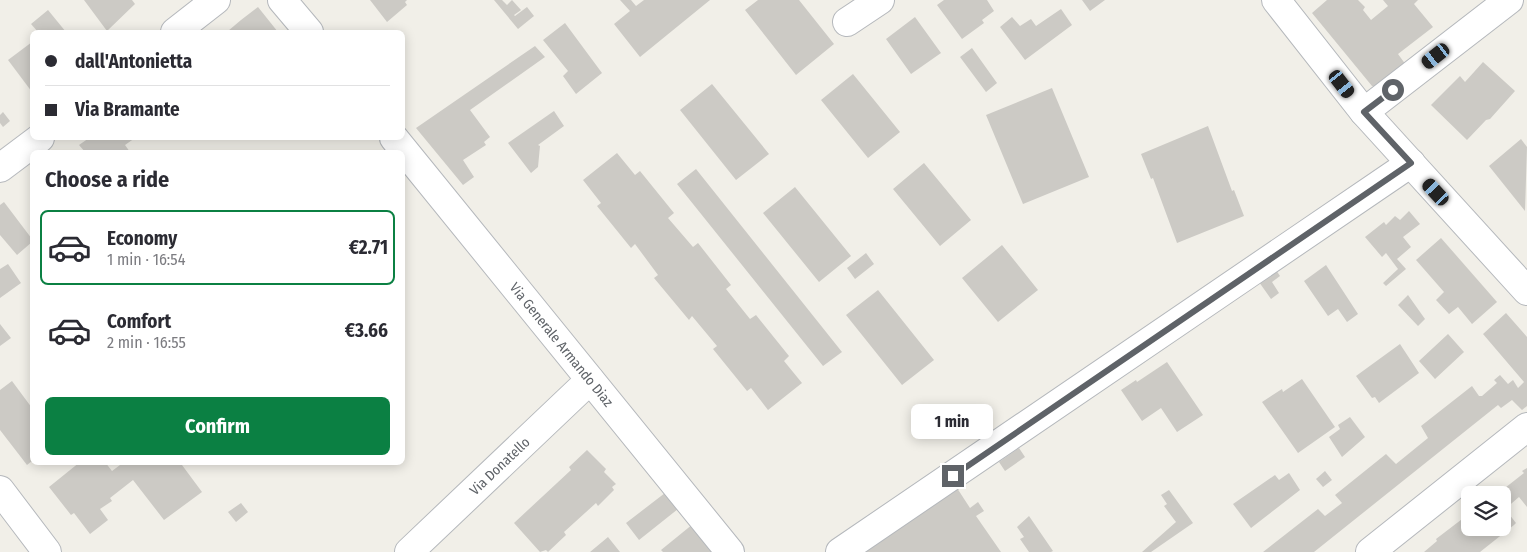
<!DOCTYPE html>
<html lang="en">
<head>
<meta charset="utf-8">
<style>
	body { margin:0; font-family:"Fira Sans Condensed",sans-serif; background:#f7f7f7; color:#2b2b33; height:100vh; display:flex; flex-direction:column; font-size:19px; white-space:nowrap }
	* { box-sizing:border-box; margin:0 }
	p { font-size:16px; color:#7c7c81 }
	.icon { flex:none; width:28px; height:28px; fill:none; stroke:currentColor; stroke-width:2; stroke-linecap:round; stroke-linejoin:round }
	.map { position:relative; flex:1; overflow:hidden }
	.sheet { position:absolute; left:30px; top:150px; width:375px; height:315px; display:flex; flex-direction:column; background:#fff; border-radius:8px; box-shadow:0 2px 12px #0003 }
	.sheet>* { flex:none }
	.hud { position:absolute; left:30px; top:30px; width:375px; height:110px; border-radius:8px; box-shadow:0 2px 12px #0003; display:grid; align-content:center; height:110px; padding:0 15px; background:#fff }
	.tools { position:absolute; left:1461px; top:486px; display:grid; gap:10px }
	.tools a { display:grid; place-items:center; width:50px; height:50px; border-radius:8px; background:#fff; box-shadow:0 2px 12px #0003; font-size:25px }
	.end { position:absolute; width:22px; height:22px; margin:-11px; border:6px solid #5f6368; background:#fff; box-shadow:0 0 0 2px #fff }
	.from { border-radius:50% }
	.bubble { position:absolute; height:35px; border-radius:8px; background:#fff; box-shadow:0 2px 12px #0003; font-size:16px; font-weight:700; line-height:35px; text-align:center }
	.car { position:absolute; width:15px; height:30px; margin:-15px -8px; border-radius:6px; box-shadow:0 0 4px 1px #0007; background:linear-gradient(#222 24%,#8ab4d8 0 40%,#222 0 76%,#8ab4d8 0 86%,#222 0) }
	.hud b { display:flex; align-items:center; gap:18px; height:48px; font-size:19px }
	.hud b+b { border-top:1px solid #e1e1e2 }
	.hud i { width:12px; height:12px; background:#2b2b33 }
	ul { padding:0; list-style:none }
	li { display:flex; align-items:center; gap:15px; height:75px; margin:0 10px 8px; padding:0 5px; border:2px solid transparent; border-radius:8px }
	li div { flex:1 }
	li b { display:block; font-size:19px }
	li em { font-style:normal; font-weight:700 }
	li.active { border-color:#0b8043 }
	li>.icon { width:45px; height:45px; stroke-width:1.5 }
	h2 { padding:0 15px; font-size:22px; line-height:60px }
	.cta { display:flex; gap:10px; margin-top:auto; padding:10px 15px }
	.cta a { flex:1; height:58px; border-radius:8px; background:#0b8043; color:#fff; font-size:20px; font-weight:700; line-height:58px; text-align:center }
	.map>svg:first-child { display:block }
</style>
</head>
<body>
<div class="map">
<svg width="1527" height="552" viewBox="0 0 1527 552">
	<rect width="100%" height="100%" fill="#f1efe8"/>
	<!-- building -->
	<path fill="#cccac5" d="M84,0H132L135,4L107,31Z
		M370,0H407L405,2L407,5L387,22Z
		M494,0H502L507,5L512,0L521,10L514,15L515,16L527,7L534,16L518,29Z
		M620,0H631L636,6L644,0H710L640,57L614,24L630,11Z
		M758,0H799L834,44L796,75L745,10Z
		M944,0H987L994,11L982,20L984,23L962,39L937,5Z
		M1082,0H1105L1090,11Z
		M1327,0H1358L1365,7L1363,10L1371,20L1388,6L1383,0H1418L1414,4L1433,27L1398,54L1406,65L1376,87L1372,86L1312,13Z
		M258,7L278,32L228,31L241,20Z
		M1061,9L1072,25L1025,60L1000,27L1012,17L1020,26L1031,19L1036,26Z
		M48,10L66,32H38L31,24Z
		M915,17L941,53L911,74L886,39Z
		M565,23L602,73L576,94L563,76L568,71L543,40Z
		M32,42V92L8,60Z
		M535,46L545,57L470,110L490,137L484,142L486,145L463,160L474,177L463,185L416,128Z
		M972,48L997,83L986,92L960,57Z
		M1483,62L1515,91L1490,119L1486,120L1467,140L1431,105L1460,76L1465,82Z
		M853,74L900,132L868,158L821,100Z
		M712,84L769,154L736,180L680,110Z
		M1052,88L1089,177L1023,204L986,115Z
		M554,111L564,126L538,145L540,146L538,167L531,173L508,143Z
		M3,112L10,121L3,127L0,123V115Z
		M1208,126L1232,191L1234,190L1244,216L1177,243L1153,178L1151,179L1141,154Z
		M89,138H135L125,145L130,152H85L79,145Z
		M1521,139L1527,147L1525,211L1489,166Z
		M617,153L635,175L640,171L674,213L668,218L693,247L698,243L731,285L726,289L750,319L756,315L789,356L784,361L802,383L768,410L751,388L747,391L713,349L717,346L692,316L689,320L654,278L658,275L635,244L631,248L597,206L601,203L583,180Z
		M924,163L971,220L940,246L893,189Z
		M696,169L842,352L823,366L677,184Z
		M795,187L851,256L819,282L763,213Z
		M4,202L32,239V242L17,255L0,235V205Z
		M1409,211L1420,224L1403,237L1411,247L1397,259L1406,269L1386,286L1383,283L1398,269L1386,253L1382,257L1365,237L1384,222L1386,225L1395,216L1400,220Z
		M1441,238L1497,302L1472,324L1458,307L1449,314L1436,300L1444,292L1416,260Z
		M1002,245L1038,290L998,322L962,278Z
		M866,253L874,264L855,279L847,268Z
		M8,264L21,283L0,298V269Z
		M1326,265L1358,314L1347,322L1338,309L1328,316L1304,281Z
		M1276,270L1280,276L1272,282L1279,293L1271,299L1259,282Z
		M878,290L934,360L902,385L846,315Z
		M1408,295L1425,319L1418,326L1398,305Z
		M1506,313L1527,337V406L1522,410L1512,400L1501,408L1498,405L1314,552H1263L1318,509L1325,516L1342,503L1335,495L1386,454L1396,464L1428,438L1421,426L1472,386L1479,396H1482L1497,383L1494,380L1500,375L1508,384L1513,380L1518,388L1524,382L1483,334Z
		M0,324L11,338L0,346Z
		M1448,334L1464,352L1435,379L1419,361Z
		M1400,344L1419,373L1379,403L1375,397L1372,398L1356,376Z
		M1167,362L1203,415L1177,432L1161,408L1142,421L1121,390L1136,380L1137,382Z
		M1302,379L1335,427L1298,453L1262,402L1282,389L1283,392Z
		M12,381L32,408V461L27,465L0,430V390Z
		M1350,417L1365,437L1342,457L1329,437L1340,429L1338,425Z
		M1019,448L1025,457L1005,471L999,462Z
		M587,450L606,469L604,472L616,484L612,487L614,490L598,506L596,503L564,532L566,535L548,552L546,550L540,552L514,523L571,470L569,467Z
		M80,462H105L112,471L124,462H183L182,465L202,492L164,520L133,480L110,498L112,501L100,509L108,520L90,534L74,513L71,515L49,487Z
		M1527,468V507L1519,497L1505,509L1516,523L1514,525L1480,552H1424L1437,541L1436,539L1470,513V528H1502V495H1496L1524,473L1522,471Z
		M1325,471L1332,480L1323,487L1316,479Z
		M1289,473L1300,490L1251,528L1233,504L1275,475L1279,480Z
		M957,488L970,508L978,502L984,511L976,516L1001,552H865Z
		M1169,490L1193,523L1151,552H1142L1176,522L1164,506L1167,504L1161,495Z
		M665,493L678,509L639,540L626,523Z
		M241,503L248,512L236,522L228,512Z
		M1029,516L1053,551L1051,552H1029L1020,539L1024,537L1017,527Z
		M693,524L716,552H663L661,550Z
		M608,537L620,552H590Z"/>
	<g fill="none" stroke-linecap="round" stroke-linejoin="round">
		<defs>
			<g id="minor">
				<path d="M282,0L309,32"/>
				<path d="M1276,0L1364,112L1527,291"/>
				<path d="M847,22L880,0"/>
				<path d="M175,32L216,0"/>
				<path d="M1364,112L1509,0"/>
				<path id="s1" d="M394,138L730,552"/>
				<path d="M0,168L40,138"/>
				<path d="M0,490L47,552"/>
				<path id="s2" d="M409,552L590,380"/>
				<path d="M840,552L1411,163"/>
				<path d="M1370,552L1527,427"/>
			</g>
		</defs>
		<!-- minor casing -->
		<use href="#minor" stroke="#b5b8bc" stroke-width="30"/>
		<!-- minor -->
		<use href="#minor" stroke="#fff" stroke-width="28"/>
	</g>
	<g fill="none" stroke-linecap="round" stroke-linejoin="round">
		<!-- route -->
		<path stroke="#5f6368" stroke-width="6" d="M953,476L1411,163L1364,112L1393,90"/>
	</g>
	<g text-anchor="middle" dominant-baseline="central" stroke-width="4" stroke-linejoin="round" paint-order="stroke">
		<!-- street labels -->
		<g font-size="14" fill="#5f6368" stroke="#fff">
			<text stroke="none"><textPath href="#s1" startOffset="266">Via Generale Armando Diaz</textPath></text>
			<text stroke="none"><textPath href="#s2" startOffset="125">Via Donatello</textPath></text>
		</g>
	</g>
</svg>
<div class="tools">
<a><svg class="icon" aria-label="layers" viewBox="0 0 24 24"><path d="M12 4l9 5-9 5-9-5zM3 14l9 5 9-5"/></svg></a>
</div>
<i class="end from" style="left:1393px;top:90px"></i>
<i class="end" style="left:953px;top:476px"></i>
<div class="bubble" style="left:911px;top:404px;width:82px">1 min</div>
<i class="car" style="left:1436px;top:56px;rotate:232deg"></i>
<i class="car" style="left:1342px;top:84px;rotate:142deg"></i>
<i class="car" style="left:1436px;top:192px;rotate:317deg"></i>
<div class="hud">
<b><i class="from"></i>dall'Antonietta</b>
<b><i></i>Via Bramante</b>
</div>
<section class="sheet">
<h2>Choose a ride</h2>
<ul>
<li class="active"><svg class="icon" aria-label="car" viewBox="0 0 24 24"><path d="M5 17H2v-5l4-1 3-4h7l3 4 3 1v5h-3M9 17h6M6 11h13"/><circle cx="7" cy="17" r="2"/><circle cx="17" cy="17" r="2"/></svg><div><b>Economy</b><p>1 min · 16:54</p></div><em>€2.71</em></li>
<li><svg class="icon" aria-label="car" viewBox="0 0 24 24"><path d="M5 17H2v-5l4-1 3-4h7l3 4 3 1v5h-3M9 17h6M6 11h13"/><circle cx="7" cy="17" r="2"/><circle cx="17" cy="17" r="2"/></svg><div><b>Comfort</b><p>2 min · 16:55</p></div><em>€3.66</em></li>
</ul>
<div class="cta"><a>Confirm</a></div>
</section>
</div>
</body>
</html>
